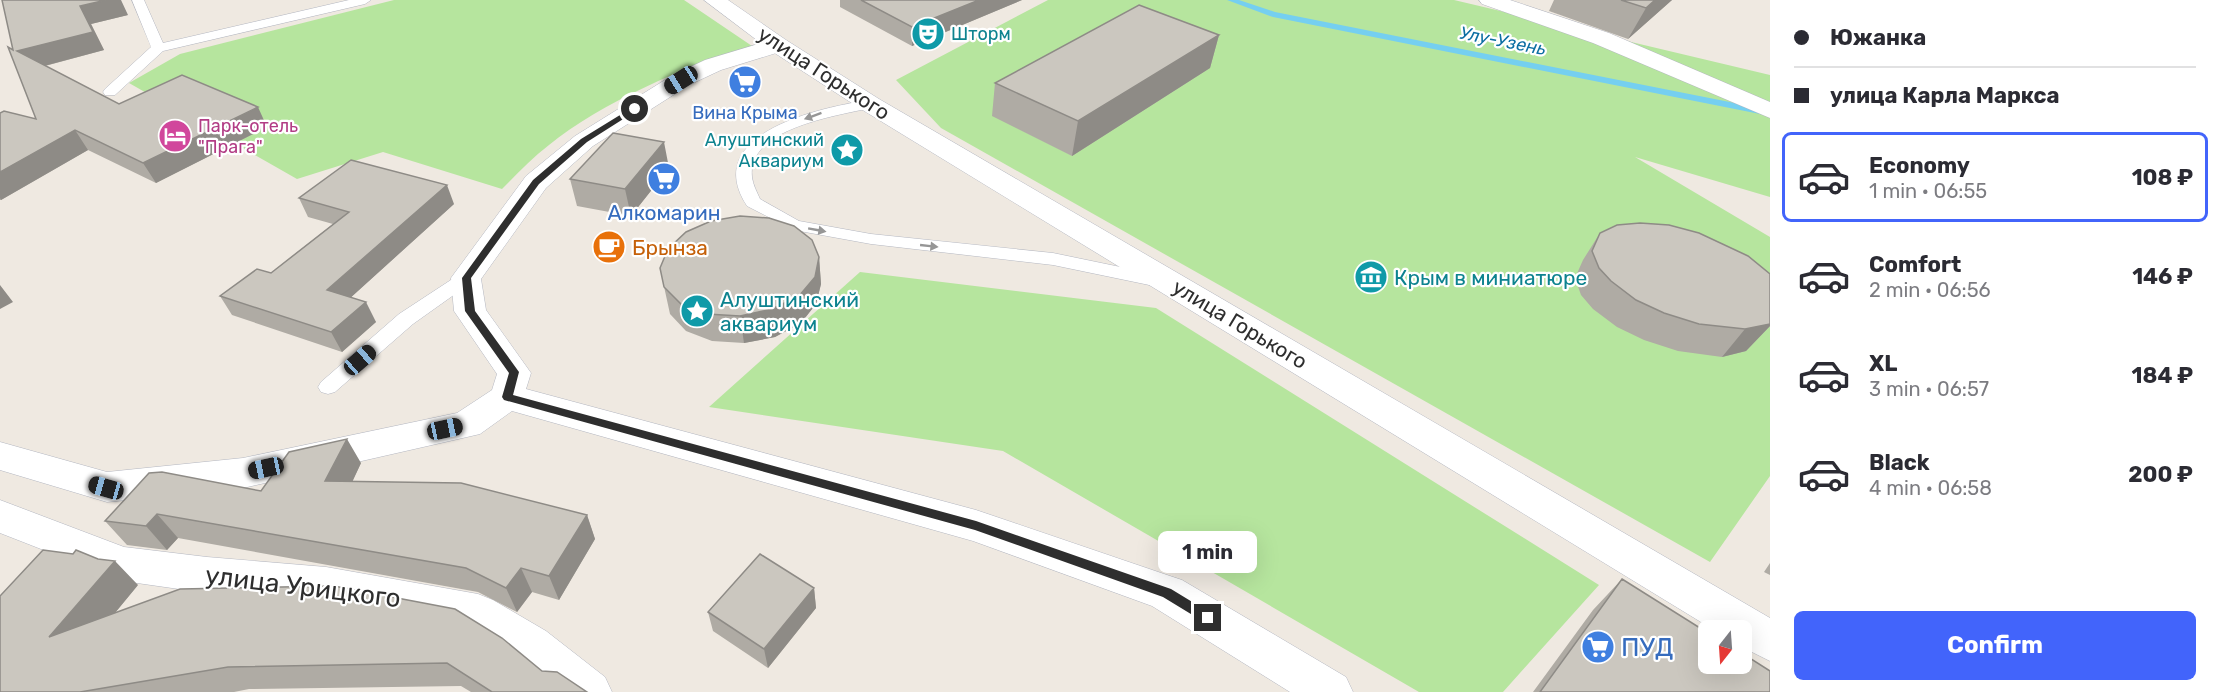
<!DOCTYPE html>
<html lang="en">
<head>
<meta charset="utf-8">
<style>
	body { margin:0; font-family:Rubik,sans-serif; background:#f2f2f3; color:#2b2b33; height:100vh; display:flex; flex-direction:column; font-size:22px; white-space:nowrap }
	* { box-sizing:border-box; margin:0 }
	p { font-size:20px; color:#7c7c81 }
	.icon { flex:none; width:33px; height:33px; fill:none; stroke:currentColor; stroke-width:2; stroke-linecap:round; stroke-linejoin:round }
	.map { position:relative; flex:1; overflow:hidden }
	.sheet { display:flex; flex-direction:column; background:#fff; width:450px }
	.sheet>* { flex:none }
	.hud { display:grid; align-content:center; height:132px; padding:0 24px; background:#fff }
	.needle { width:39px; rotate:197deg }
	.fabs { position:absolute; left:1698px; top:620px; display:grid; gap:12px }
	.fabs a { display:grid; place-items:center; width:54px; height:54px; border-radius:9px; background:#fff; box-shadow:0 6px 24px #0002; font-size:30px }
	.end { position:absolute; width:27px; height:27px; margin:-14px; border:8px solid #2e2e2e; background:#fff; box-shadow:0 0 0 3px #fff }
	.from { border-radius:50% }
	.bubble { position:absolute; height:42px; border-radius:9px; background:#fff; box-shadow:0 6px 24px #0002; font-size:20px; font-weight:700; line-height:42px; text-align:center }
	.car { position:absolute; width:18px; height:36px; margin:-18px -9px; border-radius:8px; box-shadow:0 0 4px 2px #0007; background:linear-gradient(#222 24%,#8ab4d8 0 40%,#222 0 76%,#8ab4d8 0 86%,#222 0) }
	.hud b { display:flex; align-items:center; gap:21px; height:57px; font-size:22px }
	.hud b+b { border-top:2px solid #e1e1e2 }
	.hud i { width:15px; height:15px; background:#2b2b33 }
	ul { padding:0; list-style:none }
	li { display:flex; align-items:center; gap:18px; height:90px; margin:0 12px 9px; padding:0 12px; border:3px solid transparent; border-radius:9px }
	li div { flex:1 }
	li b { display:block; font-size:22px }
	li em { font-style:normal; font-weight:700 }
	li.on { border-color:#4264fb }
	li>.icon { width:54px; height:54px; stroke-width:1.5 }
	.action { display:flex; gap:12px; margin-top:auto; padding:12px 24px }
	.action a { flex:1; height:69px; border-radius:9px; background:#4264fb; color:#fff; font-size:24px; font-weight:700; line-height:69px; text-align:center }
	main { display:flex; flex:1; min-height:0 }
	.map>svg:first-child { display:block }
</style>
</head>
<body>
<main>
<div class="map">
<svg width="1770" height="692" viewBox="0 0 1770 692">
	<rect width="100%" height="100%" fill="#efe9e1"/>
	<!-- green -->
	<path fill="#b6e59e" d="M394,0H684L752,46C688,65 600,103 549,145C532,158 517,174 502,189L383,152L297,179L129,83L180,54Z
		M1048,0H1454L1770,75V197L1635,157L1770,237V476L1710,562L941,128L896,80Z
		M860,272L1156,308L1599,585L1503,692H1419L1003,451L709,407Z"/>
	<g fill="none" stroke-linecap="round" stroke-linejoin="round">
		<!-- stream -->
		<path fill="#75cff0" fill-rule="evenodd" d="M1227,0H1239L1275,12L1770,110V116L1273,17Z"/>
		<defs>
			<path id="lane" d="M132,0H144L163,43L349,0H371L365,4L163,51L115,95H105L103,92L105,89L151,47Z
				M870,100L875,101L877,104L875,107C842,115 746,127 752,177C753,185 757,192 760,199L799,221L871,234L1053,253L1159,275L1165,277L1168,281L1165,285L1159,287L1053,265L871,244L794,230L747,206C699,133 822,107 870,100Z
				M466,272L472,274L475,278L472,282L413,324L335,392L328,394L321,392L318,387L321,382L399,314L460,274Z"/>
			<path id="street" d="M1479,0H1510L1609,33L1770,102V118L1593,43L1482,4Z
				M778,38L786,40L789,45L786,50L721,70L689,85L593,146L546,188L481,279L486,310L531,373L526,389L976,510L1167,575L1182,580L1346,677L1353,692H1290L1152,606L973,541L512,411L480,434L467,437L243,488L107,502L0,470V442L107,472L243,458L457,413L492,390L497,374L454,311L451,278L526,176L575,136L673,75L705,60Z
				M0,500L124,547L207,557L326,567L478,594L493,600L546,631L605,677L612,692H555L516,659L469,630L326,603L207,593L123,581L0,533Z"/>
			<path id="secondary" d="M704,0H728L786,40L879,99L1770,618V661L1742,647V630H1714L861,109L770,50Z"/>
		</defs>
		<!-- lane casing -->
		<use href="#lane" stroke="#b4b7c1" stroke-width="1"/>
		<!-- street casing -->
		<use href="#street" stroke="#b4b7c1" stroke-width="1"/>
		<!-- secondary casing -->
		<use href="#secondary" stroke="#b4b7c1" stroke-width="1"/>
		<!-- lane -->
		<use href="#lane" fill="#fff" fill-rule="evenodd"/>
		<!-- street -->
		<use href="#street" fill="#fff" fill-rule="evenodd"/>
		<!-- secondary -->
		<use href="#secondary" fill="#fff" fill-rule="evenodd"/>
	</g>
	<!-- wall -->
	<path fill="#afaba4" d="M2,0L128,15L91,24L104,50L45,66L119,104L267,127L156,183L88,150L1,200H0V113L36,119L13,50Z
		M840,0H1022L912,46L840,7Z
		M1554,0H1672L1628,39L1549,11Z
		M1219,35L1210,68L1072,156L992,116L995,83Z
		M669,168L631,216L577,206L570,179Z
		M299,198L454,204L350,298L376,322L342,352L232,315L220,296L271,273L333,224L308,217Z
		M1600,233L1770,274V326L1746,351L1722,357L1678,351L1644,340L1617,327L1593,309L1581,295L1575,278L1583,260Z
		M819,257L821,284L816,304L801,323L775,337L744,343L712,341L686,331L670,314L660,268Z
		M361,463L352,482L587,515L595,539L559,600L532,592L517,612L478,592L178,538L167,550L127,545L105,521L261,491Z
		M1770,563V575L1764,572Z
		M1622,579L1770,692H1533L1593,610Z
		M138,585L115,613L542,671L587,692H471L461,686L249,689L234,692H0Z
		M814,588L816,608L768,668L713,631L708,612Z"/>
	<!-- shaded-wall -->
	<path fill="#8e8b86" d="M106,0H121L128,15L91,24L104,50L29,70L17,51L80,6Z
		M979,0H1022L912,46V27Z
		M1655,0H1672L1628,39L1646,8Z
		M1219,35L1210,68L1072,156L1078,121Z
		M258,107L267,127L156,183L143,163Z
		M75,130L88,150L1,200L0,198V172Z
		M664,142L669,168L631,216L625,189Z
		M447,185L454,204L337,310L327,290Z
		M819,257L821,284L816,304L801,323L775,337L744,343L740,316Z
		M0,285L13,302L0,309Z
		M366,302L376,322L342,352L331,332Z
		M1770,324V326L1746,351L1722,357L1745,329Z
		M347,439L361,463L341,506L325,481Z
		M157,514L178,538L167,550L146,526Z
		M587,515L595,539L559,600L549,576Z
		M115,561L138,585L76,660L49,637Z
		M521,568L532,592L517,612L506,588Z
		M814,588L816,608L768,668L764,649Z"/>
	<!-- building -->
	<path fill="#cbc7bf" stroke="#8e8b86" stroke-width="1.5" d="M2,0H106L80,6L93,32L17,51L119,104L182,75L258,107L143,163L75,130L0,172V113L4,111L36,119L8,47L13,50Z
		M861,0H979L912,27Z
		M1621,0H1655L1646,8Z
		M1139,5L1219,35L1078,121L995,83Z
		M613,133L664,142L625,189L570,179Z
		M351,160L447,185L327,290L366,302L331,332L220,296L257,269L271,273L349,212L299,198Z
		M740,216L769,218L794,226L812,240L819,257L815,277L799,296L772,309L740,316L707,314L681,304L664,287L660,268L668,249L686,232L711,221Z
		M1640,223L1669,225L1699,233L1748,256L1770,274V324L1745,329L1699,324L1664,313L1636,300L1611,281L1599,268L1592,251L1600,233L1617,225Z
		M347,439L325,481L461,483L587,515L549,576L521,568L506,588L466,568L157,514L146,526L105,521L149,473L162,472L261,491L289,452Z
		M43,550L73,554L76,550L98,559L115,561L49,637L180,589L334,586L455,609L502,638L542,671L557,672L587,692H492L447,663L228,667L80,692H0V596Z
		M760,554L814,588L764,649L708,612Z
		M1622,579L1708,633V663H1742V653L1770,671V692H1540Z"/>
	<!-- one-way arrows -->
	<defs><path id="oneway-solid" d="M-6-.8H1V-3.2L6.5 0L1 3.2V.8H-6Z" transform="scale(1.5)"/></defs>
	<g fill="#969696">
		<use href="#oneway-solid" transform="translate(813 116) rotate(160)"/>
		<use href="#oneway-solid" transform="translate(817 230) rotate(10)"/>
		<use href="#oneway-solid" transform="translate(929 246) rotate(6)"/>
	</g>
	<!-- route -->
	<path fill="#2e2e2e" d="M633,107L639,109L587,142L539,184L471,278L475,311L519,372L513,395L976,521L1171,589L1212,614L1214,618L1212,622H1204L1163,597L975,530L504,400L502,397L509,373L465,311L462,278L533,180L581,139Z"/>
	<!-- icons -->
	<defs>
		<symbol id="theatre-disc" viewBox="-11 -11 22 22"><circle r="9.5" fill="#0f9aa8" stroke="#fff"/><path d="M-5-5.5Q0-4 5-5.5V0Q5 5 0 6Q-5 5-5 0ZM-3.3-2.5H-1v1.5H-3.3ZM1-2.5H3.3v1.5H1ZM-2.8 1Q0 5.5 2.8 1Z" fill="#fff"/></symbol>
		<symbol id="supermarket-disc" viewBox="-11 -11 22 22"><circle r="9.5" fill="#3f7fe0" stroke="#fff"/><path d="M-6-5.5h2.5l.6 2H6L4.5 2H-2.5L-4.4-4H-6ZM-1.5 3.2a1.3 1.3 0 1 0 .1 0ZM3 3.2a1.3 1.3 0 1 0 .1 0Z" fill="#fff"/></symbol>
		<symbol id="hotel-disc" viewBox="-11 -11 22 22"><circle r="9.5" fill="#d1479c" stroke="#fff"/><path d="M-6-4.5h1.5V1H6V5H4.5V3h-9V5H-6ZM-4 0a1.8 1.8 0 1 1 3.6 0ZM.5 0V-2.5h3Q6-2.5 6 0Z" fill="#fff"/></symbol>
		<symbol id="sight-disc" viewBox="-11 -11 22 22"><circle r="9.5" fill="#0f9aa8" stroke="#fff"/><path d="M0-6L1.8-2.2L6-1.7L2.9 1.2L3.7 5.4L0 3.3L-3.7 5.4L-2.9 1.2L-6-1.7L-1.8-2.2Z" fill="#fff"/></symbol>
		<symbol id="cafe-disc" viewBox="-11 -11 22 22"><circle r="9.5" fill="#e8710a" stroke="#fff"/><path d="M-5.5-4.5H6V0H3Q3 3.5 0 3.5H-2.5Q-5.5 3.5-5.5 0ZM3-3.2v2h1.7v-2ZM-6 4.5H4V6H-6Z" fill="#fff"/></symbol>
		<symbol id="museum-disc" viewBox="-11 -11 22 22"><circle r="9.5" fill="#0f9aa8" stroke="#fff"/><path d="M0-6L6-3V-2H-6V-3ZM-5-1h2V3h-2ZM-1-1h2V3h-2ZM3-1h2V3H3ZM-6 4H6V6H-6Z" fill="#fff"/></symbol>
	</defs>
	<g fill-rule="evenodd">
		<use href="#theatre-disc" x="909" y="15" width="38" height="38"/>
		<use href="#supermarket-disc" x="726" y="63" width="38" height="38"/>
		<use href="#hotel-disc" x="156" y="117" width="38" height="38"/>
		<use href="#sight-disc" x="828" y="131" width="38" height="38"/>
		<use href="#supermarket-disc" x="645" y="160" width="38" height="38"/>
		<use href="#cafe-disc" x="590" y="228" width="38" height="38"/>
		<use href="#museum-disc" x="1352" y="258" width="38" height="38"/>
		<use href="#sight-disc" x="678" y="292" width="38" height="38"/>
		<use href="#supermarket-disc" x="1579" y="628" width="38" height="38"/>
	</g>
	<g text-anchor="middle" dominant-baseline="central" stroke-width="4.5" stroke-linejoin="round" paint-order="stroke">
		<!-- far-culture labels -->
		<g font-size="18" fill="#0d838f" stroke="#fff" text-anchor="start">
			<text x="951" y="34">Шторм</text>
			<text x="824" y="140" text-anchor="end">Алуштинский<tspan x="824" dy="21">Аквариум</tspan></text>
		</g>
		<!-- far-water labels -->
		<g font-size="18" font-style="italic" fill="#0d6fa3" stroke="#fff">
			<text transform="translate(1503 41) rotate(11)">Улу-Узень</text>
		</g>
		<!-- far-shop labels -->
		<g font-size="18" fill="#366cbe" stroke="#fff">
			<text x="745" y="113">Вина Крыма</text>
		</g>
		<!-- far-hotel labels -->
		<g font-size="18" fill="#b23c85" stroke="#fff" text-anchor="start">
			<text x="198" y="126">Парк-отель<tspan x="198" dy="21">"Прага"</tspan></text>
		</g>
		<!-- street labels -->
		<g font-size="21" fill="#2e2e2e" stroke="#fff">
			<text transform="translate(824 73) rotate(33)">улица Горького</text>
			<text transform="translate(1240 324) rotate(31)">улица Горького</text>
		</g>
		<!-- shop labels -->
		<g font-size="21" fill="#366cbe" stroke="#fff">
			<text x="664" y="212">Алкомарин</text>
		</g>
		<!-- food labels -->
		<g font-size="21" fill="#c56008" stroke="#fff" text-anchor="start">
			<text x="632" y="247">Брынза</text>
		</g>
		<!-- culture labels -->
		<g font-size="21" fill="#0d838f" stroke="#fff" text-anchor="start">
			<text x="1394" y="277">Крым в миниатюре</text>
			<text x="720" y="299">Алуштинский<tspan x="720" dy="24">аквариум</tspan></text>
		</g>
		<!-- near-street labels -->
		<g font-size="26" fill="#2e2e2e" stroke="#fff">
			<text transform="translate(303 587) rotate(7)">улица Урицкого</text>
		</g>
		<!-- near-shop labels -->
		<g font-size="26" fill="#366cbe" stroke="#fff" text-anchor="start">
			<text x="1621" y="647">ПУД</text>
		</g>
	</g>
</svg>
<div class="fabs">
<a><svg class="needle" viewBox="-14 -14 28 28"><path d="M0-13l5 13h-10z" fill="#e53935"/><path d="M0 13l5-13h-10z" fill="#7c7c81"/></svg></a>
</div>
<i class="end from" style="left:635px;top:109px"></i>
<i class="end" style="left:1208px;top:618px"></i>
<div class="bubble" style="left:1158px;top:531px;width:99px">1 min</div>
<i class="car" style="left:681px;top:80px;rotate:238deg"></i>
<i class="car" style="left:360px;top:360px;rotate:49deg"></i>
<i class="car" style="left:445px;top:429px;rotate:78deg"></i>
<i class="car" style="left:266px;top:468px;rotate:258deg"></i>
<i class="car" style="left:106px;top:488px;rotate:286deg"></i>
</div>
<section class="sheet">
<div class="hud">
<b><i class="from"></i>Южанка</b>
<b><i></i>улица Карла Маркса</b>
</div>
<ul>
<li class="on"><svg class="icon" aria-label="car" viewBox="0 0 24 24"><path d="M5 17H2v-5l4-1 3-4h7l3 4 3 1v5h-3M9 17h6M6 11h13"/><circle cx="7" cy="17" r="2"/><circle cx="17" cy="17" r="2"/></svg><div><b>Economy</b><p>1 min · 06:55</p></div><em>108 ₽</em></li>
<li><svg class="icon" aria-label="car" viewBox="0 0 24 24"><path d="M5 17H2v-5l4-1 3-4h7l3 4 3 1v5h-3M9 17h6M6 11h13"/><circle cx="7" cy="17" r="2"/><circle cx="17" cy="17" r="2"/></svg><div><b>Comfort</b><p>2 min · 06:56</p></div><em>146 ₽</em></li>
<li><svg class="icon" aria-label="car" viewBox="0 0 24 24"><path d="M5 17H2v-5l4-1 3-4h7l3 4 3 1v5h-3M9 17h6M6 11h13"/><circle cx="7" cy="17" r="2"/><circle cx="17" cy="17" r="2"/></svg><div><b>XL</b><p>3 min · 06:57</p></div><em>184 ₽</em></li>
<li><svg class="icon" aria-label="car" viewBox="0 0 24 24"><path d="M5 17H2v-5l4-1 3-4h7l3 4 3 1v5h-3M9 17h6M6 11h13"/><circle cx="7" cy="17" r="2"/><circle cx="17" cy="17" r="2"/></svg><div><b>Black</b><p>4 min · 06:58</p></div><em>200 ₽</em></li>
</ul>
<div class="action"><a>Confirm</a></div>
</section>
</main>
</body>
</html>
